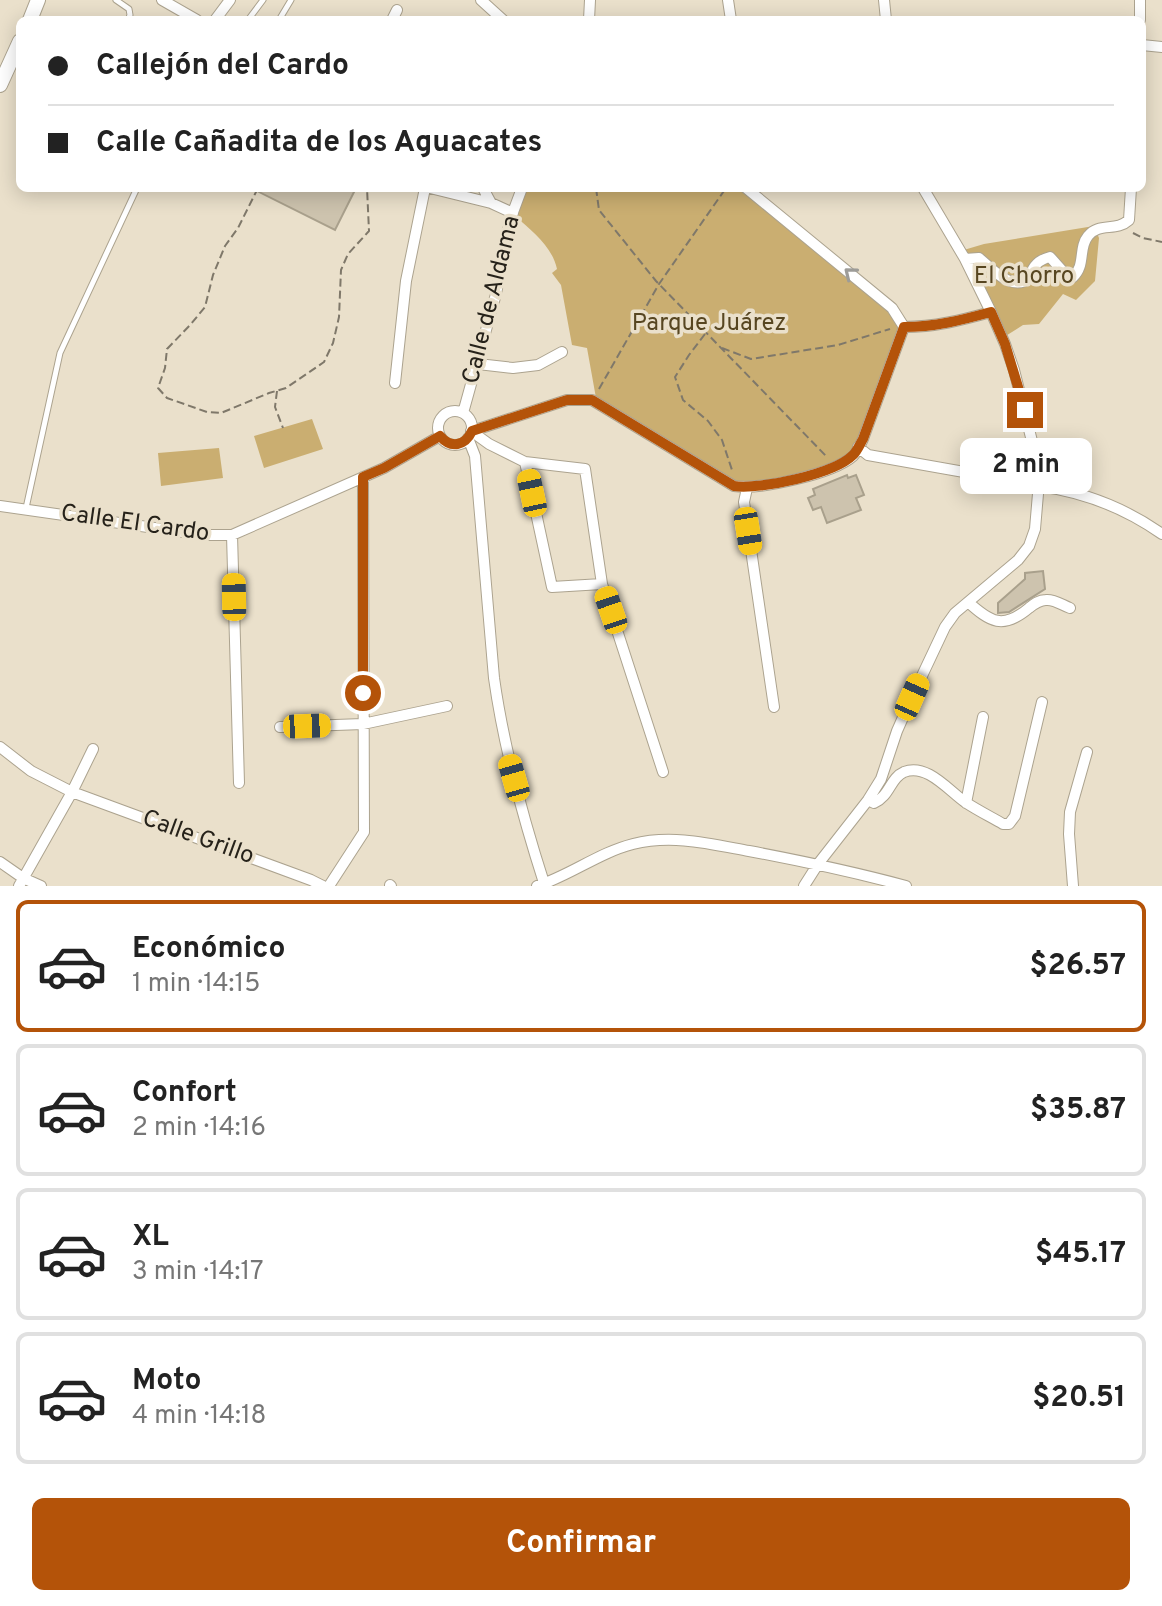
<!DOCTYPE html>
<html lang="es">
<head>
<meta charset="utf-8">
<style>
	body { margin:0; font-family:Overpass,sans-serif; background:#f2f2f2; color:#222; height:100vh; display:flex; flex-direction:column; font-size:30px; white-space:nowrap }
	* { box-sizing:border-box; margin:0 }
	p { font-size:26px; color:#767676 }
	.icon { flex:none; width:44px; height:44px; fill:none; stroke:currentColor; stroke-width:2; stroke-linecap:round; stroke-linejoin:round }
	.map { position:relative; height:886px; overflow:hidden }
	.sheet { display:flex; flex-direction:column; background:#fff; flex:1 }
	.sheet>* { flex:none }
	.guide { position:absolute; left:16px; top:16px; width:1130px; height:176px; border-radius:12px; box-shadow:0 4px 20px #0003; display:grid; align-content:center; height:176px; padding:0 32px; background:#fff }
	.end { position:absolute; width:36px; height:36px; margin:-18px; border:10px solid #b45309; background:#fff; box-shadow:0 0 0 4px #fff }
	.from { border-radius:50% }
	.bubble { position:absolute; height:56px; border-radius:12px; background:#fff; box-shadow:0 4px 20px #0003; font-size:26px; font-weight:700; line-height:56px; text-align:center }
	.car { position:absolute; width:24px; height:48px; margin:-24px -12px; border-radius:10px; box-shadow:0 0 6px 2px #0007; background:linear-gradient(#f5c518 24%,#345 0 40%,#f5c518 0 76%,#345 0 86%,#f5c518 0) }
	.guide b { display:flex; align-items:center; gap:28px; height:76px; font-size:30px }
	.guide b+b { border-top:2px solid #e0e0e0 }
	.guide i { width:20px; height:20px; background:#222 }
	ul { padding:14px 0 0; list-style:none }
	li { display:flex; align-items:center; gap:24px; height:132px; margin:0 16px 12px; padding:0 16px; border:4px solid #e0e0e0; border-radius:12px }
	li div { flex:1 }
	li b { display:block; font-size:30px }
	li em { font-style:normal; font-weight:700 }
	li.selected { border-color:#b45309 }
	li>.icon { width:72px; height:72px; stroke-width:1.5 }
	.action { display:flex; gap:16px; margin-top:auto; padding:16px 32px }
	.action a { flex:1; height:92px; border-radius:12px; background:#b45309; color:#fff; font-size:32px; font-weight:700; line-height:92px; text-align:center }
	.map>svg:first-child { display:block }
</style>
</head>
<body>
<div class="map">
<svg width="1162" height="886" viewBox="0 0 1162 886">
	<rect width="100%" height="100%" fill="#eae0cb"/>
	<!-- green -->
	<path fill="#caae71" d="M526,188H737L885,307L896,317L899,331L860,436L852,452L834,463L796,476L737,484L596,398L587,348L572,345L561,285L552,273L557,269C552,246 532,231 515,216Z
		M1094,226L1099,238L1095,281L1076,300L1063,294L1039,324L1023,325L1004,337L957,252L984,244Z
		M312,419L323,449L264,468L254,436Z
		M219,448L223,478L161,486L158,453Z"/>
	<!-- building -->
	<path fill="#cdc3ae" stroke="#a9a08c" stroke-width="2" d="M251,188H356L335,230Z
		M847,475L848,478L856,475L864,495L856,498L861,510L827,523L821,507L813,510L808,498L815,495L813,489Z
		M1043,571L1045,589L1009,612L998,613V603L1025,579V573Z"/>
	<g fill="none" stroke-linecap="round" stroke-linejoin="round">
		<defs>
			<path id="lane" d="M116,0L129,9L130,15L128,20
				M248,20L263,0
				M279,20L291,0
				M26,508L60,353L137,188"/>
			<path id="street" d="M162,0L197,20
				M481,0L503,20
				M728,0L731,20
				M884,0L886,20
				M1140,0V20
				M215,20L230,0
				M392,20L397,10
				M589,20L590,0
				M1142,45L1162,47
				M430,188L491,203
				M483,188L491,203L513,213
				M746,188L892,308L904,327
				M965,259L979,258C993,270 1012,292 1030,278C1032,266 1038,260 1050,257L1067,276L1073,277C1086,265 1078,248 1088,236C1099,222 1116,232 1129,220L1131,188
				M904,327C935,327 962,320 991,312
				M478,364L513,368L538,365L562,352
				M395,383L406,281L425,188
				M438 428a17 17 0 1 1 34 0a17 17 0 1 1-34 0Z
				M463,413L496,294L509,223L522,188
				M471,431L489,444L525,462L585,469L602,584L663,772
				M472,431L567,400H592L734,486C760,490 833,474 853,456C857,452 860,445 863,439L904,327
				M468,438L475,456L494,678C504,749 523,818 545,886
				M858,447L868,455L981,475
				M525,462L552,587L602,584
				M1039,486C1084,492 1125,508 1162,534
				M747,488L744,502L774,707
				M0,506L204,535H232L384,468L440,436
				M232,535L239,783
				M968,602C990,622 1003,630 1029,608C1034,604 1039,600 1046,600C1054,599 1062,605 1070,608
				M280,727L363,724L447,706
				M0,747L31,771L72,792L311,880L323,886
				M868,800L874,803C890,796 890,778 904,772C927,763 948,790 965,802C977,810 991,817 1003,824H1009L1015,816L1042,702
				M966,803L983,717
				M0,862L23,878L41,886
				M390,885L391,886
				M19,886L72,792L93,749
				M329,886L364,832L363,477
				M537,886C571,875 598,853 633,844C672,834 711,844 749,851C802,861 854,872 906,886
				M804,886L818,864L868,800L881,779L897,731L912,697L945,627L955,613L1018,560L1029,546L1035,529L1039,482L1037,461L1014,370L1005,344L991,312L965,259L923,188
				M1073,886L1069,834L1070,812L1087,752"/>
			<path id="secondary" d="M30,20L38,0
				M0,85L20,41"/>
		</defs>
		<!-- lane casing -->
		<use href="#lane" stroke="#aca38f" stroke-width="7"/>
		<!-- street casing -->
		<use href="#street" stroke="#aca38f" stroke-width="12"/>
		<!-- secondary casing -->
		<use href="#secondary" stroke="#aca38f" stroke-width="16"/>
		<!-- path -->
		<path stroke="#7f786a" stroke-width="2" stroke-dasharray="8 4" stroke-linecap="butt" d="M258,188L238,228L225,246L213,275L205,307L191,324L167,349L165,368L158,388L167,398L207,412L221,413L269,393L286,388L324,362L333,343L339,317L341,270L348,254L369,231L367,188
			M596,188L599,210L656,281L826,456
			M1133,233L1143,238L1162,242
			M705,334L689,355L675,377L683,400L708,421L722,440L732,470
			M722,348L751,359L838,345L890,329
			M599,389L659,284L726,188
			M277,391L275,407L283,428"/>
		<!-- lane -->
		<use href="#lane" stroke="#fff" stroke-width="5"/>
		<!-- street -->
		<use href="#street" stroke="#fff" stroke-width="10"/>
		<!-- secondary -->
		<use href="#secondary" stroke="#fff" stroke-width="14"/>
	</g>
	<!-- one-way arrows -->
	<defs><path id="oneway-chevron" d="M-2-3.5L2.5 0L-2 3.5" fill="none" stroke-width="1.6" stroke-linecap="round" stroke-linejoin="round" transform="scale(2)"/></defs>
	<use stroke="#9d9c98" href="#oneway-chevron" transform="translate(850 273) rotate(-141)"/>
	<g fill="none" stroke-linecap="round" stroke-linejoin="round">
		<!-- route -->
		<path stroke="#b45309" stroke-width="10" d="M363,693V477L384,468L440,436C451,449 465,446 472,431L567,400H592L734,486C760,490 834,474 853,455C857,451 860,444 863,439L904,327C935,327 962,320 991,312L1005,344L1025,410"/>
	</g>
	<g text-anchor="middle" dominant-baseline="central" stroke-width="7" stroke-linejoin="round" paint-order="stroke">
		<!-- park labels -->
		<g font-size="24" fill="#574621" stroke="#eae0cb">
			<text x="1024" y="277">El Chorro</text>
			<text x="709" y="324">Parque Juárez</text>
		</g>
		<!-- street labels -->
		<g font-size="24" fill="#26221a" stroke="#eae0cb">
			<text transform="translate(492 300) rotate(-76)">Calle de Aldama</text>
			<text transform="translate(135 524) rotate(8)">Calle El Cardo</text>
			<text transform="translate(198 838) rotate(20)">Calle Grillo</text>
		</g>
	</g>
</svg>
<i class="end from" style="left:363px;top:693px"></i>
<i class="end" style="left:1025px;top:410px"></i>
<div class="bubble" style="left:960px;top:438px;width:132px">2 min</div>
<i class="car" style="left:532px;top:493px;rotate:348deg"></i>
<i class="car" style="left:748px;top:531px;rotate:171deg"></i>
<i class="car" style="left:234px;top:597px;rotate:359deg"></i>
<i class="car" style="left:611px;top:610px;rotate:341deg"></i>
<i class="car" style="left:912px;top:697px;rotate:24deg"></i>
<i class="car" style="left:307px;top:726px;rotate:88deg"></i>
<i class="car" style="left:514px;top:778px;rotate:344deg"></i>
<div class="guide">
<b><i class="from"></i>Callejón del Cardo</b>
<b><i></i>Calle Cañadita de los Aguacates</b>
</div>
</div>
<section class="sheet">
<ul>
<li class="selected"><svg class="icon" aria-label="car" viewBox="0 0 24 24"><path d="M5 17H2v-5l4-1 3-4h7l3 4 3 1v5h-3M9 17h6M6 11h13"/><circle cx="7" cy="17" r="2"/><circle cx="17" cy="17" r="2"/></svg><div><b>Económico</b><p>1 min · 14:15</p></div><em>$26.57</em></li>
<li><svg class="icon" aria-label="car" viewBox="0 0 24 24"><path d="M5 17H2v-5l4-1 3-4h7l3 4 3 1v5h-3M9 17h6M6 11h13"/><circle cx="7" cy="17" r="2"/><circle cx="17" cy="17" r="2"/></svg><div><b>Confort</b><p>2 min · 14:16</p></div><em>$35.87</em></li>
<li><svg class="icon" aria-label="car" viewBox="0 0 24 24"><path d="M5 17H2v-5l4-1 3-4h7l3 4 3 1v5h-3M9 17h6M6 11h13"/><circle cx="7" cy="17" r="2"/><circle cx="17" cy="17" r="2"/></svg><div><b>XL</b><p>3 min · 14:17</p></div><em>$45.17</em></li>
<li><svg class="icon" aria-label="car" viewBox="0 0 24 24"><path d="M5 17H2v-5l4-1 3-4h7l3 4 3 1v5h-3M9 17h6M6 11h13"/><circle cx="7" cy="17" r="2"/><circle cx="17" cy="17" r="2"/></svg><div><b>Moto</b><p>4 min · 14:18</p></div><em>$20.51</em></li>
</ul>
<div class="action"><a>Confirmar</a></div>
</section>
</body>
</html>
